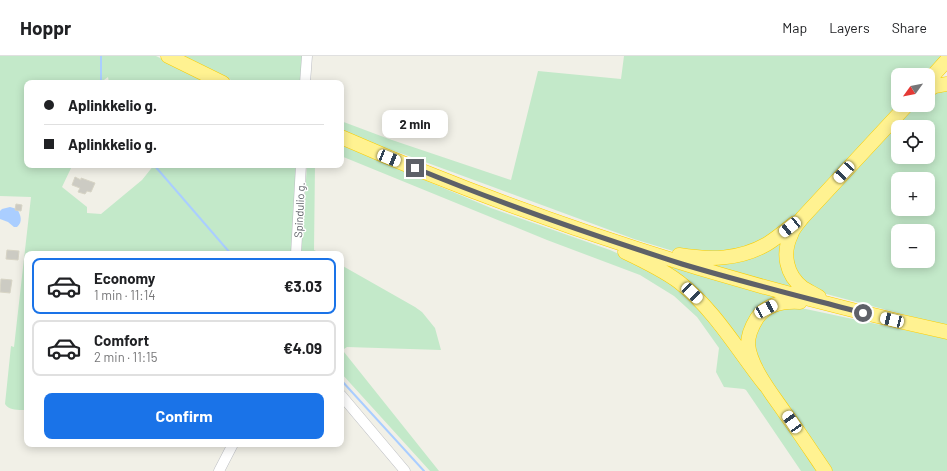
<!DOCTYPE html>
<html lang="en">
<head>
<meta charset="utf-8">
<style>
	body { margin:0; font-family:Barlow,sans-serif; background:#f6f6f6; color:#202124; height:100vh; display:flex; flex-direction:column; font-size:15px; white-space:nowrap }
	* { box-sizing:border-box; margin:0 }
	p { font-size:13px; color:#757577 }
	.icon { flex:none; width:22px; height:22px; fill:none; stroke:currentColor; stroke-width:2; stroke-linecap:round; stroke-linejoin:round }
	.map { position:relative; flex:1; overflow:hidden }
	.drawer { position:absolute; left:24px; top:195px; width:320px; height:196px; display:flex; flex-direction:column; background:#fff; border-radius:8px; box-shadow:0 2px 10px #0003 }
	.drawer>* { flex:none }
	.guide { position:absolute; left:24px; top:24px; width:320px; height:88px; border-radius:8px; box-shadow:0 2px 10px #0003; display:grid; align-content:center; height:88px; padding:0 20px; background:#fff }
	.needle { width:26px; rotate:237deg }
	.tools { position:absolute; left:891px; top:12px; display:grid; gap:8px }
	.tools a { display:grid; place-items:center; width:44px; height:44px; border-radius:8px; background:#fff; box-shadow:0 2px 10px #0003; font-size:20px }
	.end { position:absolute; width:18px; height:18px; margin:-9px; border:5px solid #5e6168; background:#fff; box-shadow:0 0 0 2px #fff }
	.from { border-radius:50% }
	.bubble { position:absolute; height:28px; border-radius:8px; background:#fff; box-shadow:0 2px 10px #0003; font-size:13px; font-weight:700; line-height:28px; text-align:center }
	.car { position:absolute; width:12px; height:24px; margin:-12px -6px; border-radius:5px; box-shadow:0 0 3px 1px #0007; background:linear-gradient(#fff 24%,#345 0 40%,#fff 0 76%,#345 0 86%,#fff 0) }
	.guide b { display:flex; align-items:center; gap:14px; height:38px; font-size:15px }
	.guide b+b { border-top:1px solid #e0e0e0 }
	.guide i { width:10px; height:10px; background:#202124 }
	ul { padding:7px 0 0; list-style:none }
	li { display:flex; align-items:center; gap:12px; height:56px; margin:0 8px 6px; padding:0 12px; border:2px solid #e0e0e0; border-radius:8px }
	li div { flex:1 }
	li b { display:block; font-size:15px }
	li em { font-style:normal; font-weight:700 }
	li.current { border-color:#1a73e8 }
	li>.icon { width:36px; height:36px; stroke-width:1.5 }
	.cta { display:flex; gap:8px; margin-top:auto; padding:8px 20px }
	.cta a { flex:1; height:46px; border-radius:8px; background:#1a73e8; color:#fff; font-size:16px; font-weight:700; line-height:46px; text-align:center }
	header { display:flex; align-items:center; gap:24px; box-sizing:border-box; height:56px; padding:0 20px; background:#fff; border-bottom:1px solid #e0e0e0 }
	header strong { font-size:19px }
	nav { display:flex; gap:22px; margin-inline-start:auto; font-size:14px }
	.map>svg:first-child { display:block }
</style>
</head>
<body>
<header>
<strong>Hoppr</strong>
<nav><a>Map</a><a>Layers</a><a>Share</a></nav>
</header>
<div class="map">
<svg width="947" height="415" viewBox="0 0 947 415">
	<rect width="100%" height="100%" fill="#f1f0e7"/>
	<!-- green -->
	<path fill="#c3e9c9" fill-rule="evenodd" d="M0,0H156L211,27H109L108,21L100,27H27V109H71L72,110L62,131L87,151V157L101,158L142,124L154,109H298L292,198H27V354C20,354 9,355 5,348L11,290L14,291L31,141L0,140Z
		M183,0H302L301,27H237Z
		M624,0H946L928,19H898V49L801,156L753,192L689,198L673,195L634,183L406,99L376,89L341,74V65L389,83L511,124L538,15L621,23Z
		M947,32V270L815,235L799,223L790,195L795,178L911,52L914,49H928V38ZM898,71H928V101H898ZM898,123H928V153H898ZM898,175H928V205H898Z
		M341,89L491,152L610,194L646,210L668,223L708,259L819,415H801L746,334L744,333L724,331L716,316L719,292L697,261L674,240L640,219L547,184L341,100Z
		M307,109H315L314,194L322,198H301Z
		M787,178L796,234L704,208Z
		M658,207L783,243L768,247L743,294Z
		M341,209L415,251L422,256L435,272L441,294L347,291L344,293V296L439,415H430L341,317Z
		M801,252L947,283V415H831L755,302L754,275L773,253Z"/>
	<!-- water -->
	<path fill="#aaceff" d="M10,151L17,153C21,159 23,166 17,171H14L8,166L0,163V155L2,153Z"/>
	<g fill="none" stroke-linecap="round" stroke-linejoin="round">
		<!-- stream -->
		<path stroke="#aaceff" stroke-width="2" d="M101,0V27
			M154,109L231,198
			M341,324L424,415"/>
	</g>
	<!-- building -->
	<path fill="#cccbc3" stroke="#d7d4c5" d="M75,121L81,124V122L95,127L91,136L87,135L85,138L78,136L80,132L72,129Z
		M16,148L22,149L21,155L15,154Z
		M7,194L19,195L18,204L6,203Z
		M1,223L12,224L10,237L0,236Z"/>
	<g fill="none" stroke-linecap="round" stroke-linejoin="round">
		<defs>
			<path id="minor" d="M305,27L307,0
				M296,198L301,109
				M341,339L405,415
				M219,415L233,388"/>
			<path id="highway" d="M168,0L223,27
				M928,25L947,4
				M928,34L935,30L947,28
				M341,81C536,166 739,231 947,276
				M625,196C644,205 663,214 679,226C715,254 738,295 766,330
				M679,199C710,204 739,204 767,188C777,182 786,174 795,167
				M819,241C814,238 808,235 803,232C786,219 782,197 791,179C793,172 799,166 803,161L907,49
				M800,246C784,245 767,248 757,262C752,270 748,278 748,288C750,311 772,338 785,357C799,376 812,396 825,415"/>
		</defs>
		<!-- minor casing -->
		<use href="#minor" stroke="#bcbec3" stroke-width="11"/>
		<!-- highway casing -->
		<use href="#highway" stroke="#f9cd00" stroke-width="15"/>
		<!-- minor -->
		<use href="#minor" stroke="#fff" stroke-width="10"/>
		<!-- highway -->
		<use href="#highway" stroke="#fff291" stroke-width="14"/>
	</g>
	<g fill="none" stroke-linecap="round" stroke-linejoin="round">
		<!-- route -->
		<path stroke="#5e6168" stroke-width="5" d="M415,112C502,148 592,179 682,208C742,226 803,241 863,257"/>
	</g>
	<g text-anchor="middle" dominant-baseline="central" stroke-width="3" stroke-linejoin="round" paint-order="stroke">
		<!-- street labels -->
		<g font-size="11" fill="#5e6168" stroke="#fff">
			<text transform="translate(299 154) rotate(-87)">Spindulio g.</text>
		</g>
	</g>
</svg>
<div class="tools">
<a><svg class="needle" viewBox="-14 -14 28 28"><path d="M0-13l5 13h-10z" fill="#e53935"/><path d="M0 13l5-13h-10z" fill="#757577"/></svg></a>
<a><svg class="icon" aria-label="locate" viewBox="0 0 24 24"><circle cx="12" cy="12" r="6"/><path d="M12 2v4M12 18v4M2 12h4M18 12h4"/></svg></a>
<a>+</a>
<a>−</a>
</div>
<i class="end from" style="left:863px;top:257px"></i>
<i class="end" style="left:415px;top:112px"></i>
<div class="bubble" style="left:382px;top:54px;width:66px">2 min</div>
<i class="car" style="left:389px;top:102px;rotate:112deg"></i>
<i class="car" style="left:844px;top:116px;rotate:223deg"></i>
<i class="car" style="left:790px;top:171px;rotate:231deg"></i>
<i class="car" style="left:692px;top:237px;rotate:134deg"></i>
<i class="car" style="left:766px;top:253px;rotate:62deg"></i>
<i class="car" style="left:892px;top:264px;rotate:284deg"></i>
<i class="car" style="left:792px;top:366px;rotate:326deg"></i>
<div class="guide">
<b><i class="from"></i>Aplinkkelio g.</b>
<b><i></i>Aplinkkelio g.</b>
</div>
<section class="drawer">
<ul>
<li class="current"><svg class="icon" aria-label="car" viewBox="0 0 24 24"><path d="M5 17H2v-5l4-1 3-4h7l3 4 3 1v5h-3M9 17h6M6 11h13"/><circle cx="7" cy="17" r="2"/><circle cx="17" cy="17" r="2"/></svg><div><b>Economy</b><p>1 min · 11:14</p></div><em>€3.03</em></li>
<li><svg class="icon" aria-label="car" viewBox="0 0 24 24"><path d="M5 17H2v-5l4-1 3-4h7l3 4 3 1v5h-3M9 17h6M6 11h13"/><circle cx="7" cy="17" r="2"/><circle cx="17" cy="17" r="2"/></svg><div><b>Comfort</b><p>2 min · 11:15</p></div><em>€4.09</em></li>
</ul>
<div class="cta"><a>Confirm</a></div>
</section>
</div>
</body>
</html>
